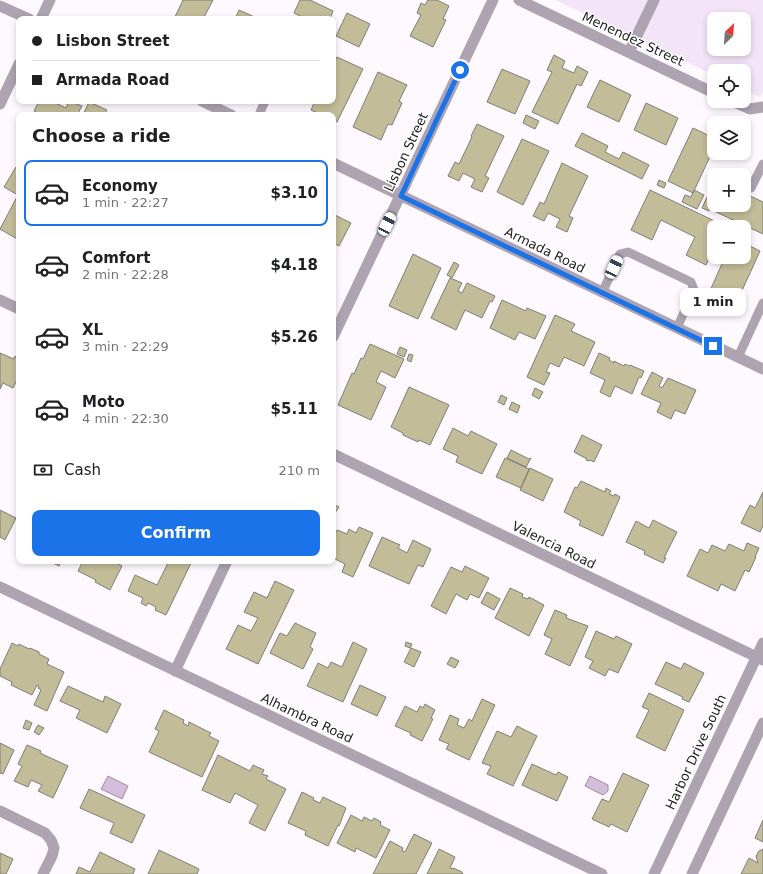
<!DOCTYPE html>
<html lang="en">
<head>
<meta charset="utf-8">
<style>
	body { margin:0; font-family:"DejaVu Sans",sans-serif; background:#f2f2f2; color:#202124; height:100vh; display:flex; flex-direction:column; font-size:15px; white-space:nowrap }
	* { box-sizing:border-box; margin:0 }
	p { font-size:13px; color:#757577 }
	.icon { flex:none; width:22px; height:22px; fill:none; stroke:currentColor; stroke-width:2; stroke-linecap:round; stroke-linejoin:round }
	.map { position:relative; flex:1; overflow:hidden }
	.details { position:absolute; left:16px; top:112px; width:320px; height:452px; display:flex; flex-direction:column; background:#fff; border-radius:8px; box-shadow:0 2px 6px #0003 }
	.details>* { flex:none }
	.banner { position:absolute; left:16px; top:16px; width:320px; height:88px; border-radius:8px; box-shadow:0 2px 6px #0003; display:grid; align-content:center; height:88px; padding:0 16px; background:#fff }
	.needle { width:26px; rotate:25deg }
	.tools { position:absolute; left:707px; top:12px; display:grid; gap:8px }
	.tools a { display:grid; place-items:center; width:44px; height:44px; border-radius:8px; background:#fff; box-shadow:0 2px 6px #0003; font-size:20px }
	.end { position:absolute; width:18px; height:18px; margin:-9px; border:5px solid #1a73e8; background:#fff; box-shadow:0 0 0 2px #fff }
	.from { border-radius:50% }
	.bubble { position:absolute; height:28px; border-radius:8px; background:#fff; box-shadow:0 2px 6px #0003; font-size:13px; font-weight:700; line-height:28px; text-align:center }
	.car { position:absolute; width:12px; height:24px; margin:-12px -6px; border-radius:5px; box-shadow:0 0 3px 1px #0007; background:linear-gradient(#fff 24%,#345 0 40%,#fff 0 76%,#345 0 86%,#fff 0) }
	.banner b { display:flex; align-items:center; gap:14px; height:38px; font-size:15px }
	.banner b+b { border-top:1px solid #e0e0e0 }
	.banner i { width:10px; height:10px; background:#202124 }
	ul { padding:0; list-style:none }
	li { display:flex; align-items:center; gap:12px; height:66px; margin:0 8px 6px; padding:0 8px; border:2px solid transparent; border-radius:8px }
	li div { flex:1 }
	li b { display:block; font-size:15px }
	li em { font-style:normal; font-weight:700 }
	li.active { border-color:#1a73e8 }
	li>.icon { width:36px; height:36px; stroke-width:1.5 }
	h2 { padding:0 16px; font-size:18px; line-height:48px }
	.pay { display:flex; align-items:center; gap:10px; height:44px; padding:0 16px; font-size:15px }
	.pay p { margin-inline-start:auto }
	.primary-button { display:flex; gap:8px; margin-top:auto; padding:8px 16px }
	.primary-button a { flex:1; height:46px; border-radius:8px; background:#1a73e8; color:#fff; font-size:16px; font-weight:700; line-height:46px; text-align:center }
	.map>svg:first-child { display:block }
</style>
</head>
<body>
<div class="map">
<svg width="763" height="874" viewBox="0 0 763 874">
	<rect width="100%" height="100%" fill="#fdf9ff"/>
	<!-- green -->
	<path fill="#f3e4f8" fill-rule="evenodd" d="M555,0H763V91L760,97L744,90V71H714V75ZM714,19H744V49H714Z"/>
	<!-- water -->
	<path fill="#d4bddb" stroke="#9e8da3" d="M108,776L128,786L122,799L101,789Z
		M590,776L608,785V791L603,795L585,786Z"/>
	<!-- building -->
	<path fill="#c2bc98" stroke="#7f7e76" d="M183,0H213L203,19H174Z
		M300,0H310L333,11L330,19H306L294,13Z
		M428,0H437L449,6L443,19L446,20L433,47L410,36L421,15L417,13L421,3L425,5Z
		M239,10L259,19H235Z
		M347,13L370,24L359,47L336,36Z
		M554,55L565,61L562,68L574,73L577,66L588,72L581,86L577,84L558,124L532,112L552,72L547,70Z
		M337,57L363,69L337,122L333,120V115H322L311,110L315,101H333V65Z
		M502,69L530,81L515,114L487,102Z
		M378,72L407,85L399,101L402,103L392,125L388,124L381,140L353,127Z
		M600,80L631,95L619,122L587,107Z
		M39,101H51L66,108L69,101L82,106L77,115H37L38,113L34,111Z
		M89,102L107,110L104,115H83Z
		M646,103L678,118L666,145L634,130Z
		M526,115L539,121L535,129L523,123Z
		M477,124L504,136L485,176L489,178L482,192L471,187L475,179L463,173L459,181L448,176L455,162L459,164L472,137L471,136Z
		M693,128L714,138V148L693,193L668,181Z
		M582,133L608,146L605,152L619,159L623,152L649,165L642,179L575,146Z
		M522,139L549,151L523,205L497,192Z
		M562,163L588,176L569,216L573,218L567,232L556,227L560,219L548,213L544,221L533,216L540,202L544,204Z
		M16,167L19,169V240L0,229L18,195L4,187Z
		M659,180L666,183L664,188L657,185Z
		M650,190L725,226L714,227V248L706,265L686,255L695,237L661,220L652,240L631,230Z
		M694,190L704,195L697,209L682,202L685,195L691,197Z
		M744,193L763,202V234L716,212L719,205H744Z
		M707,197L714,200L709,211L702,208Z
		M333,214L351,223L339,246L333,243Z
		M744,243L760,251L735,306L725,301L723,306L716,302L718,298L709,293L725,257H744Z
		M413,254L441,268L418,319L389,306Z
		M454,262L459,265L452,278L447,275Z
		M450,278L462,283L458,291L462,293L467,283L495,296L492,302L490,301L482,318L465,310L456,330L431,318Z
		M502,300L526,311L527,308L546,316L535,339L519,332L515,340L490,328Z
		M555,315L575,324L571,331L595,342L584,366L564,357L559,367L550,363L546,372L550,373L544,385L527,377Z
		M370,344L404,359L395,378L381,371L376,382L386,387L371,420L338,405L352,373L354,374L361,358L363,359Z
		M400,347L407,350L404,357L397,354Z
		M0,353L14,359L15,356L19,359V376L13,388L3,383L0,389Z
		M599,353L610,358L609,360L614,363V361L624,366L625,364L629,366L630,365L644,371L641,378L639,377L632,394L615,386L610,397L600,392L605,380L590,373Z
		M409,354L413,355L411,362L407,360Z
		M652,372L663,378L659,386L662,388L668,378L696,390L685,414L675,410L671,419L657,412L661,403L641,394Z
		M409,387L449,405L430,445L419,440L418,442L403,435V433L391,427Z
		M535,388L543,392L539,399L532,395Z
		M501,395L507,398L504,405L498,402Z
		M512,402L520,406L517,413L509,409Z
		M453,428L468,436L471,431L497,444L482,474L456,462L458,456L443,449Z
		M582,435L602,445L594,462L590,460L589,461L586,460L587,459L574,452Z
		M511,450L529,459L531,458L526,467L507,458Z
		M505,458L529,469L521,488L496,477Z
		M530,468L553,479L543,501L520,490Z
		M581,481L605,492L606,488L611,491L609,494L614,496L615,494L620,497L603,536L579,525L581,521L564,512L575,487L577,488Z
		M763,492V526L760,532L741,523L750,505L755,508Z
		M333,504L339,507L333,516Z
		M0,510L16,518L5,540L0,537Z
		M653,520L677,532L664,558H666L663,563L644,554L645,551L626,542L636,521L649,528Z
		M359,527L373,533L353,577L342,572L345,564L333,558V538L337,530L347,534L349,529L356,533Z
		M382,537L400,545L398,548L407,553L413,540L431,549L423,567L418,565L409,584L369,566Z
		M747,543L759,548L755,557H756L749,572L745,570L735,591L721,584L718,591L687,576L700,549L708,553L712,545L725,551L729,544L744,551Z
		M49,561H61L59,566Z
		M83,561H113L122,566L110,590L95,582L96,580L78,571Z
		M169,561H192L166,615L155,610L156,607L148,603L146,606L141,603L143,598L128,591L135,575L157,585Z
		M465,566L489,578L479,598L470,594L467,600L456,594L446,614L431,606L451,567L462,572Z
		M275,581L294,590L258,664L226,649L238,625L251,631L258,618L244,612L254,592L267,598Z
		M510,588L523,594L522,597L528,599L529,597L544,605L529,636L495,618Z
		M487,592L500,599L494,610L481,603Z
		M555,610L567,615L566,618L588,626L570,666L545,654L552,639L544,635Z
		M295,623L316,633L310,647L313,649L303,669L270,653L280,633L287,636Z
		M596,631L614,639L616,636L632,644L618,673L609,669L605,676L589,668L593,661L585,657Z
		M353,642L367,649L343,702L307,686L318,663L328,668L331,662L342,667Z
		M406,642L412,644L410,648L405,646Z
		M12,643L18,646L19,644L29,649L30,648L39,652V654L49,659L47,664L64,672L47,711L34,705L41,690L38,688L39,686L37,685L32,695L11,685L12,682L0,676V669Z
		M411,648L421,652L414,667L404,662Z
		M451,657L459,661L455,668L447,664Z
		M666,662L681,669L684,663L704,673L689,702L682,699L683,697L655,684Z
		M360,685L386,697L377,716L351,704Z
		M68,686L103,702L105,696L121,704L107,733L76,718L80,710L60,701Z
		M649,693L684,710L665,751L636,737L649,710L642,707Z
		M482,699L495,705L469,760L446,749L449,744L439,740L450,715L459,719L457,725L464,728L469,719L472,721Z
		M425,704L435,710L431,718L433,719L422,741L410,735L411,733L395,726L405,706L417,712L420,706L423,708Z
		M164,710L184,720L183,723L188,726L189,722L211,733L209,736L219,741L202,777L149,752L159,731L155,729Z
		M26,720L32,723L29,730L23,728Z
		M38,725L44,728L39,735L34,732Z
		M517,726L537,736L513,786L487,774L491,766L482,763L497,731L511,737Z
		M0,743L14,750L3,774L0,773Z
		M27,745L41,751L40,753L68,766L53,798L38,791L42,785L31,780L28,787L14,781L22,766L18,764Z
		M218,755L250,771L253,765L264,770L262,774L268,776L266,779L286,789L265,831L249,823L258,805L235,793L230,803L202,790Z
		M532,764L556,775L558,772L568,777L557,801L522,785Z
		M623,773L649,785L627,832L611,824L609,827L592,819L602,799L609,802Z
		M89,789L145,815L132,843L110,833L114,823L80,808Z
		M302,792L314,798L313,800L320,803L323,797L346,808L339,826L338,825L328,846L305,835L306,831L288,823Z
		M351,815L362,821L364,817L372,821L374,818L381,822L380,825L390,830L376,858L356,848L355,852L337,843Z
		M763,820V842L755,838Z
		M414,834L432,843L416,874H373L390,841L403,848L402,851L405,852Z
		M439,849L455,857L450,868L453,869V868L462,872L463,874H427Z
		M763,849V874H741L749,858L758,863L756,856L759,851Z
		M159,850L199,869L197,874H148Z
		M100,852L135,869L133,874H76L79,867L90,872Z
		M0,853L13,859L6,874H0Z"/>
	<g fill="none" stroke-linecap="round" stroke-linejoin="round">
		<!-- service -->
		<path stroke="#ada3b1" stroke-width="9" d="M259,115L265,101
			M751,188L763,164
			M602,293L620,254L628,252L691,282L694,290L677,328
			M738,357L763,303"/>
		<!-- minor -->
		<path stroke="#ada3b1" stroke-width="11" d="M519,0L714,93
			M0,6L29,19
			M41,19L50,0
			M629,52L654,0
			M202,101L231,115
			M732,101L750,109L763,107
			M0,104L19,64
			M333,163L763,369
			M0,300L19,309
			M333,337L493,0
			M333,454L763,660
			M0,587L602,874
			M175,671L227,561
			M0,811L45,833L51,840L54,848L52,856L43,874"/>
		<!-- tertiary -->
		<path stroke="#ada3b1" stroke-width="11" d="M654,874L763,643
			M692,874L763,723"/>
	</g>
	<g fill="none" stroke-linecap="round" stroke-linejoin="round">
		<!-- route -->
		<path stroke="#1a73e8" stroke-width="5" d="M460,70L401,196L713,346"/>
	</g>
	<g text-anchor="middle" dominant-baseline="central" stroke-width="3" stroke-linejoin="round" paint-order="stroke">
		<!-- street labels -->
		<g font-size="13" fill="#201e20" stroke="#fff">
			<text transform="translate(633 39) rotate(25)">Menendez Street</text>
			<text transform="translate(406 152) rotate(-65)">Lisbon Street</text>
			<text transform="translate(545 250) rotate(26)">Armada Road</text>
			<text transform="translate(554 545) rotate(26)">Valencia Road</text>
			<text transform="translate(307 718) rotate(25)">Alhambra Road</text>
			<text transform="translate(696 752) rotate(-65)">Harbor Drive South</text>
		</g>
	</g>
</svg>
<div class="tools">
<a><svg class="needle" viewBox="-14 -14 28 28"><path d="M0-13l5 13h-10z" fill="#e53935"/><path d="M0 13l5-13h-10z" fill="#757577"/></svg></a>
<a><svg class="icon" aria-label="locate" viewBox="0 0 24 24"><circle cx="12" cy="12" r="6"/><path d="M12 2v4M12 18v4M2 12h4M18 12h4"/></svg></a>
<a><svg class="icon" aria-label="layers" viewBox="0 0 24 24"><path d="M12 4l9 5-9 5-9-5zM3 14l9 5 9-5"/></svg></a>
<a>+</a>
<a>−</a>
</div>
<i class="end from" style="left:460px;top:70px"></i>
<i class="end" style="left:713px;top:346px"></i>
<div class="bubble" style="left:680px;top:288px;width:66px">1 min</div>
<i class="car" style="left:387px;top:224px;rotate:26deg"></i>
<i class="car" style="left:614px;top:267px;rotate:25deg"></i>
<div class="banner">
<b><i class="from"></i>Lisbon Street</b>
<b><i></i>Armada Road</b>
</div>
<section class="details">
<h2>Choose a ride</h2>
<ul>
<li class="active"><svg class="icon" aria-label="car" viewBox="0 0 24 24"><path d="M5 17H2v-5l4-1 3-4h7l3 4 3 1v5h-3M9 17h6M6 11h13"/><circle cx="7" cy="17" r="2"/><circle cx="17" cy="17" r="2"/></svg><div><b>Economy</b><p>1 min · 22:27</p></div><em>$3.10</em></li>
<li><svg class="icon" aria-label="car" viewBox="0 0 24 24"><path d="M5 17H2v-5l4-1 3-4h7l3 4 3 1v5h-3M9 17h6M6 11h13"/><circle cx="7" cy="17" r="2"/><circle cx="17" cy="17" r="2"/></svg><div><b>Comfort</b><p>2 min · 22:28</p></div><em>$4.18</em></li>
<li><svg class="icon" aria-label="car" viewBox="0 0 24 24"><path d="M5 17H2v-5l4-1 3-4h7l3 4 3 1v5h-3M9 17h6M6 11h13"/><circle cx="7" cy="17" r="2"/><circle cx="17" cy="17" r="2"/></svg><div><b>XL</b><p>3 min · 22:29</p></div><em>$5.26</em></li>
<li><svg class="icon" aria-label="car" viewBox="0 0 24 24"><path d="M5 17H2v-5l4-1 3-4h7l3 4 3 1v5h-3M9 17h6M6 11h13"/><circle cx="7" cy="17" r="2"/><circle cx="17" cy="17" r="2"/></svg><div><b>Moto</b><p>4 min · 22:30</p></div><em>$5.11</em></li>
</ul>
<div class="pay"><svg class="icon" aria-label="cash" viewBox="0 0 24 24"><path d="M3 7h18v10H3z"/><circle cx="12" cy="12" r="2"/></svg>Cash<p>210 m</p></div>
<div class="primary-button"><a>Confirm</a></div>
</section>
</div>
</body>
</html>
